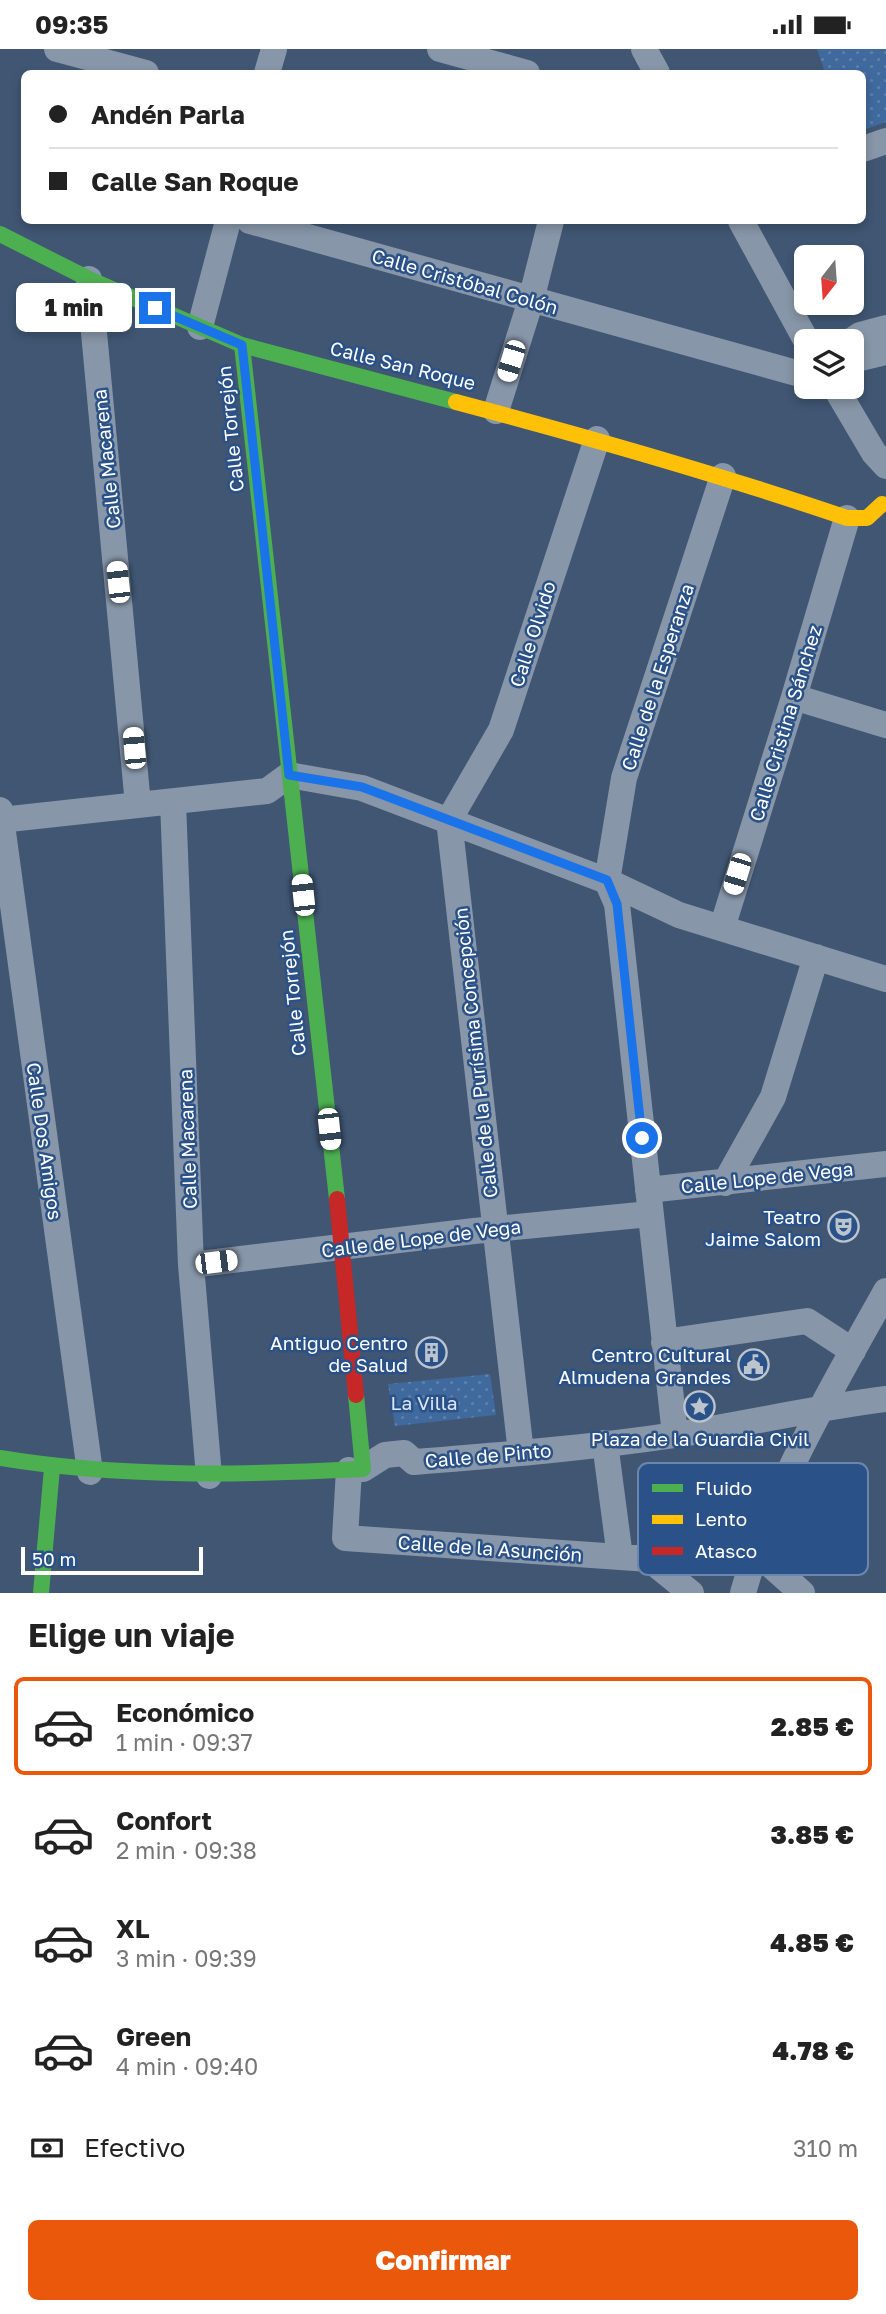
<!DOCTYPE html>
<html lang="es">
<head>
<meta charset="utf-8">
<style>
	body { margin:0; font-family:"Golos Text",sans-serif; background:#f6f6f6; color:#222; height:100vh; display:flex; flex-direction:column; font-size:26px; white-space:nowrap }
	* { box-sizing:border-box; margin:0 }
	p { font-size:23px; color:#767676 }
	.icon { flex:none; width:38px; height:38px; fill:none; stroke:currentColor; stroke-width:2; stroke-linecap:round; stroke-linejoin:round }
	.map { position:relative; height:1544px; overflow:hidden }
	.panel { display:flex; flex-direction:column; background:#fff; flex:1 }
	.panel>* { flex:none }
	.top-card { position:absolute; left:21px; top:21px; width:845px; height:154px; border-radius:10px; box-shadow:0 4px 10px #0003; display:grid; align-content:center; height:154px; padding:0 28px; background:#fff }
	.needle { width:46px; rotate:197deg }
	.tools { position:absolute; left:794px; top:196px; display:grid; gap:14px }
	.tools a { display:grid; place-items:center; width:70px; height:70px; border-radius:10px; background:#fff; box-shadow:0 4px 10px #0003; font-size:35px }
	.scale { position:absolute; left:21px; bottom:18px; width:182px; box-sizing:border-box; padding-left:7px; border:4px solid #fff; border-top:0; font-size:19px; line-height:24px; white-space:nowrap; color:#fff; -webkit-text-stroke:5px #2b5288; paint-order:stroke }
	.end { position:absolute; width:32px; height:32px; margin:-16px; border:9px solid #1a73e8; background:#fff; box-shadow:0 0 0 4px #fff }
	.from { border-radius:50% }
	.bubble { position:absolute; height:49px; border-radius:10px; background:#fff; box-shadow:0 4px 10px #0003; font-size:23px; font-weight:800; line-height:49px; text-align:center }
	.car { position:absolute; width:21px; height:42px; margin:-21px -10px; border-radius:9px; box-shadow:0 0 5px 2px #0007; background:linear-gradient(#fff 24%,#345 0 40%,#fff 0 76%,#345 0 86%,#fff 0) }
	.top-card b { display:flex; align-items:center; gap:24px; height:66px; font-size:26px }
	.top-card b+b { border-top:2px solid #e0e0e0 }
	.top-card i { width:18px; height:18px; background:#222 }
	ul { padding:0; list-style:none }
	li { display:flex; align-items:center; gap:21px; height:98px; margin:0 14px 10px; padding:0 14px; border:4px solid transparent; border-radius:10px }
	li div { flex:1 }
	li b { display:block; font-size:26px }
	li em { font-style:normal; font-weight:800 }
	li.on { border-color:#ea580c }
	li>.icon { width:63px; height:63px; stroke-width:1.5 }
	h2 { padding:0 28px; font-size:32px; line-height:84px }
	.pay { display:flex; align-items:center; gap:18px; height:77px; padding:0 28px; font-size:26px }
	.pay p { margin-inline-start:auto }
	.primary-button { display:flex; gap:14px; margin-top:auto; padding:14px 28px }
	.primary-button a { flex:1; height:80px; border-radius:10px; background:#ea580c; color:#fff; font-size:28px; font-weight:800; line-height:80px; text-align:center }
	.status { display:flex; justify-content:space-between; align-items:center; height:49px; padding:0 35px; background:#fff; direction:ltr }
	.status svg { height:19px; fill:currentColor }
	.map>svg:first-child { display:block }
</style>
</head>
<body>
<div class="status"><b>09:35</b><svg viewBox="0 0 49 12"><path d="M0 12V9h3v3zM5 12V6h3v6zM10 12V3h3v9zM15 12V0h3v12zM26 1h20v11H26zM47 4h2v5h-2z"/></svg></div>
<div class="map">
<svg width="886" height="1544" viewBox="0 0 886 1544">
	<defs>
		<pattern id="park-dots" width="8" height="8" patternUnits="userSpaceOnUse" patternTransform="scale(1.75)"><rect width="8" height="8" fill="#40699d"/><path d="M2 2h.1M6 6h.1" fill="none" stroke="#5d80ac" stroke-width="1.8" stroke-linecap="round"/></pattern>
	</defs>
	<rect width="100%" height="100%" fill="#405673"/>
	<!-- park -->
	<path fill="url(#park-dots)" d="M817,0H886V73L863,81V24H825Z
		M490,1325L496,1366L395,1377L388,1335Z"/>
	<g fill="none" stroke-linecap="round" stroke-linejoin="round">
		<!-- street -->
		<path stroke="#8796a8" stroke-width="26" d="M57,0L146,24
			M440,0L527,24
			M644,0L657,24
			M267,24L274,0
			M863,100L886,92
			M250,172L807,327
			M741,172L807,293
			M89,230L138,756
			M200,278L228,172
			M851,292L860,286L886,279
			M852,311L886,303
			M835,338L874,404L886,417
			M496,362L531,251L551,172
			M794,648L886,676
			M173,753L191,1216L209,1427
			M0,761L90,1423
			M0,771L267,742L289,726L362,739L607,832L679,866L886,930
			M449,771L521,1404
			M449,771L501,681L597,390
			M607,832L617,855L675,1386
			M607,832L624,729L723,427
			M722,879L794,648L847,469
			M725,1134L773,1048L816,908
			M648,1141L886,1115
			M191,1216L474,1182L650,1165
			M664,1293L807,1272L853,1302
			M605,1394L620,1508
			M363,1420L385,1406L404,1404L414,1413C501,1406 588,1399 675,1386C745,1375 815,1359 886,1350
			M349,1421L345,1489L649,1510L691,1544
			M755,1502L802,1544
			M743,1544C773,1437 832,1339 886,1242"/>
		<!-- fast -->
		<path stroke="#4caf50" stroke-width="16" d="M0,185L89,230L242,296L456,353
			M242,296L337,1150
			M0,1409C121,1429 241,1426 363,1420L356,1346
			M41,1544L52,1419"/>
		<!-- slow -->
		<path stroke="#ffc107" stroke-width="16" d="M456,353C588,388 718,425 847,469H867L882,455"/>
		<!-- jam -->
		<path stroke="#c62828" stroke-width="16" d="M337,1150L356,1346"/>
	</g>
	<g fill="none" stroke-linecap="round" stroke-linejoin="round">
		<!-- route -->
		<path stroke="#1a73e8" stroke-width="9" d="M155,259L242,296L289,726L362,738L607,831L617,855L642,1089"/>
	</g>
	<!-- icons -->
	<defs>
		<symbol id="theatre-ring" viewBox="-11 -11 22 22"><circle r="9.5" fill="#2b5288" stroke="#bcc4ce" stroke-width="1.5"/><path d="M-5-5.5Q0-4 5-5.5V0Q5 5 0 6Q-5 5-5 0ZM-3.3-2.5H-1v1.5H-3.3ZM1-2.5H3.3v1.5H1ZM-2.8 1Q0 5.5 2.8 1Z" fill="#bcc4ce"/></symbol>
		<symbol id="building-ring" viewBox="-11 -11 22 22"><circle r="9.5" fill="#2b5288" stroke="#bcc4ce" stroke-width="1.5"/><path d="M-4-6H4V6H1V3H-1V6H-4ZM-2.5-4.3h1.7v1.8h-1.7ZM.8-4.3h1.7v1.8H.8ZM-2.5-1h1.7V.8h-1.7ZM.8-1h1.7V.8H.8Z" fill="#bcc4ce"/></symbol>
		<symbol id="civic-ring" viewBox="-11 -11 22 22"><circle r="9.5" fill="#2b5288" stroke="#bcc4ce" stroke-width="1.5"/><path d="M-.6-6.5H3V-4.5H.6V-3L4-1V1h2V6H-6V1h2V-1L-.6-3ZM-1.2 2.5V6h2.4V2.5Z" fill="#bcc4ce"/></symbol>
		<symbol id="sight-ring" viewBox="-11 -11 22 22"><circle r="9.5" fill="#2b5288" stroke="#bcc4ce" stroke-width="1.5"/><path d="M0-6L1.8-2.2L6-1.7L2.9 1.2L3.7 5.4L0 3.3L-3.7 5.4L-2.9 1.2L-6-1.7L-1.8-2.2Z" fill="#bcc4ce"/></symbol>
	</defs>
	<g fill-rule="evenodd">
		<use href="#theatre-ring" x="826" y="1160" width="35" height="35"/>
		<use href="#building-ring" x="414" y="1286" width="35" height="35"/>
		<use href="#civic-ring" x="736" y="1298" width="35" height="35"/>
		<use href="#sight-ring" x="682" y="1340" width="35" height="35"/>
	</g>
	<g text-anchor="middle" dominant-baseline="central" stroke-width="5" stroke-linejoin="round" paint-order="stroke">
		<!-- street labels -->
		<g font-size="19" fill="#fff" stroke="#2b5288">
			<text transform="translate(465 232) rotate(16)">Calle Cristóbal Colón</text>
			<text transform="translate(403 316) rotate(14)">Calle San Roque</text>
			<text transform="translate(230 380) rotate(-96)">Calle Torrejón</text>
			<text transform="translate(106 410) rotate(-96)">Calle Macarena</text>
			<text transform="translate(532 585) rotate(-72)">Calle Olvido</text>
			<text transform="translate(657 628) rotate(-72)">Calle de la Esperanza</text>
			<text transform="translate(785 674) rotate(-73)">Calle Cristina Sánchez</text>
			<text transform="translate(292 944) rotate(-96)">Calle Torrejón</text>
			<text transform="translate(475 1004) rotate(-96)">Calle de la Purísima Concepción</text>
			<text transform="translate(187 1090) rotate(-92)">Calle Macarena</text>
			<text transform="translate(45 1092) rotate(82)">Calle Dos Amigos</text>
			<text transform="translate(767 1128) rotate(-6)">Calle Lope de Vega</text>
			<text transform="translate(421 1189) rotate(-7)">Calle de Lope de Vega</text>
			<text transform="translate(488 1406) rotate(-5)">Calle de Pinto</text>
			<text transform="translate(490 1499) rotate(4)">Calle de la Asunción</text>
		</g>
		<!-- poi labels -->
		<g font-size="19" fill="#fff" stroke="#2b5288" text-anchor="end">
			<text x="821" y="1167">Teatro<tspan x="821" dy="22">Jaime Salom</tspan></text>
			<text x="408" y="1293">Antiguo Centro<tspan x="408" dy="22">de Salud</tspan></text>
			<text x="731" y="1305">Centro Cultural<tspan x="731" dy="22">Almudena Grandes</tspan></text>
			<text x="700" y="1389" text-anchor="middle">Plaza de la Guardia Civil</text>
		</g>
		<!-- park labels -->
		<g font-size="19" fill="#dbe7f7" stroke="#2b5288">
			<text x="424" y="1353">La Villa</text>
		</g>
	</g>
	<!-- legend -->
	<rect x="638" y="1414" width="230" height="112" rx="10" fill="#2b5288" stroke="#6b86ac" stroke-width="2"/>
	<rect x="652" y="1435" width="31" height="8" fill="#4caf50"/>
	<rect x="652" y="1466" width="31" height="9" fill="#ffc107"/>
	<rect x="652" y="1498" width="31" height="8" fill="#c62828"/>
	<g font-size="19" fill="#fff">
		<text x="695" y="1446">Fluido</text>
		<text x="695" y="1477">Lento</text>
		<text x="695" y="1509">Atasco</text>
	</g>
</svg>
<div class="tools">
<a><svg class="needle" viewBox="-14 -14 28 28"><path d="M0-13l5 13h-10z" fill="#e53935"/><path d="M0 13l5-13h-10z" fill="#767676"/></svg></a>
<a><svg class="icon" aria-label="layers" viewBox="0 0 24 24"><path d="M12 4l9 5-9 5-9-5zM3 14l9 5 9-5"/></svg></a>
</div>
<div class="scale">50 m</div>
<i class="end from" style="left:642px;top:1089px"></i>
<i class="end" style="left:155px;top:259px"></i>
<div class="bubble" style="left:16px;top:234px;width:116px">1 min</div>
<i class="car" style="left:511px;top:312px;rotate:197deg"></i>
<i class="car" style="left:118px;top:533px;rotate:354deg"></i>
<i class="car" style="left:134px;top:699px;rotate:355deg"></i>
<i class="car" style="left:737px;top:825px;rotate:197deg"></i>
<i class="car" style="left:303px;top:846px;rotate:354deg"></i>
<i class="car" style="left:329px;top:1080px;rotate:174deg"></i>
<i class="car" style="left:216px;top:1213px;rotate:83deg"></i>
<div class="top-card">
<b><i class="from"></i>Andén Parla</b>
<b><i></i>Calle San Roque</b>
</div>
</div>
<section class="panel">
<h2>Elige un viaje</h2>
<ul>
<li class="on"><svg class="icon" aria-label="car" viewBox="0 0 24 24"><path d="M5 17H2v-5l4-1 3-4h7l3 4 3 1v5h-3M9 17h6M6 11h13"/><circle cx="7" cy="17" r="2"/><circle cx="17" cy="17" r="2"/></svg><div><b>Económico</b><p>1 min · 09:37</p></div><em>2.85 €</em></li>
<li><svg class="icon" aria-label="car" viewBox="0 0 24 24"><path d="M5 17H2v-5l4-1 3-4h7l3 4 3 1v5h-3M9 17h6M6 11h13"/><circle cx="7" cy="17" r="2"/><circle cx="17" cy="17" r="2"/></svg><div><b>Confort</b><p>2 min · 09:38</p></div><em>3.85 €</em></li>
<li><svg class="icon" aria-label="car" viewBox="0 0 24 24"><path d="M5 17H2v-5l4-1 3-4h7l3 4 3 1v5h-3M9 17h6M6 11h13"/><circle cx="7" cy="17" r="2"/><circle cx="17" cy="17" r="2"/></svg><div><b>XL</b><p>3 min · 09:39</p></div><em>4.85 €</em></li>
<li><svg class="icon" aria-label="car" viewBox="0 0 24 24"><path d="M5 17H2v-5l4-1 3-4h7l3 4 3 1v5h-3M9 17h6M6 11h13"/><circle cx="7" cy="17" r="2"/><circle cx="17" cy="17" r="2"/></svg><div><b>Green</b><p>4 min · 09:40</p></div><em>4.78 €</em></li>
</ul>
<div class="pay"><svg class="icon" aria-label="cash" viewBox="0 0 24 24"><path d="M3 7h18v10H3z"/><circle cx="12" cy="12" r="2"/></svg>Efectivo<p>310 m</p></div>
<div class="primary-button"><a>Confirmar</a></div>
</section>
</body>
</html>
